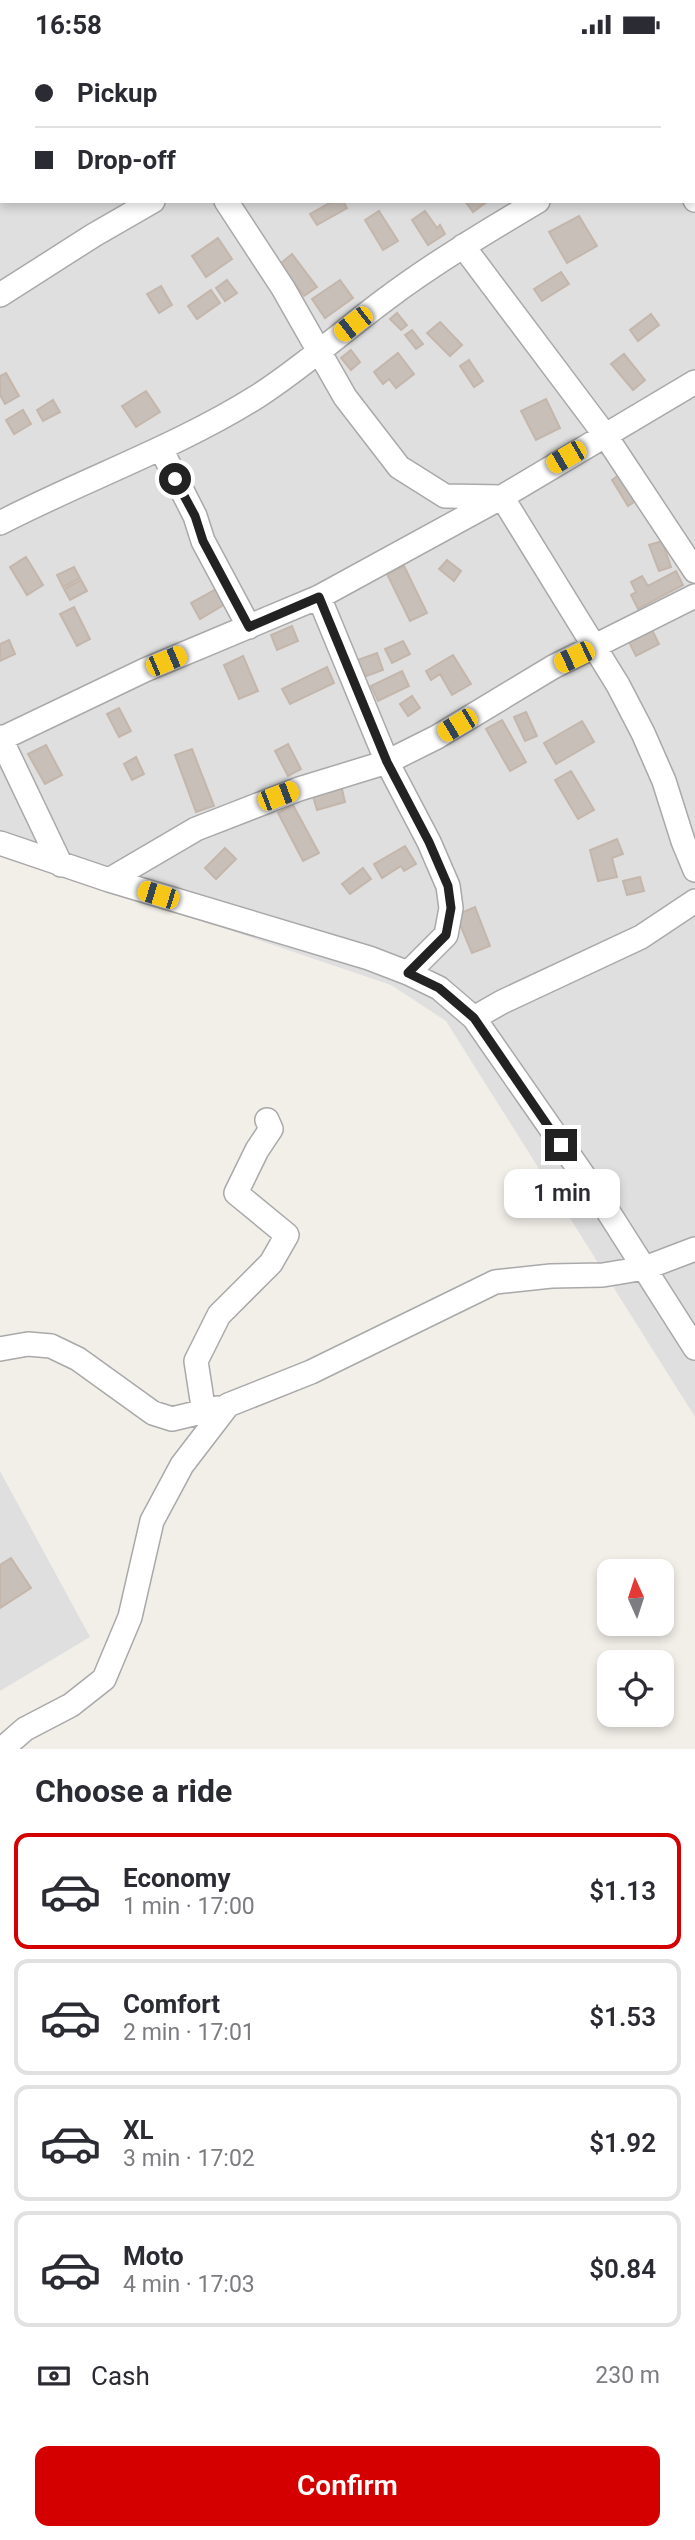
<!DOCTYPE html>
<html lang="en">
<head>
<meta charset="utf-8">
<style>
	body { margin:0; font-family:Roboto,sans-serif; background:#f2f2f3; color:#2b2b33; height:100vh; display:flex; flex-direction:column; font-size:26px; white-space:nowrap }
	* { box-sizing:border-box; margin:0 }
	p { font-size:23px; color:#7c7c81 }
	.icon { flex:none; width:38px; height:38px; fill:none; stroke:currentColor; stroke-width:2; stroke-linecap:round; stroke-linejoin:round }
	.map { position:relative; height:1700px; overflow:hidden }
	.panel { display:flex; flex-direction:column; background:#fff; flex:1 }
	.panel>* { flex:none }
	.top-card { position:absolute; left:0px; top:0px; width:696px; height:154px; box-shadow:0 4px 10px #0003; display:grid; align-content:center; height:154px; padding:0 35px; background:#fff }
	.needle { width:46px; rotate:357deg }
	.buttons { position:absolute; left:597px; top:1510px; display:grid; gap:14px }
	.buttons a { display:grid; place-items:center; width:77px; height:77px; border-radius:14px; background:#fff; box-shadow:0 4px 10px #0003; font-size:35px }
	.end { position:absolute; width:32px; height:32px; margin:-16px; border:9px solid #222; background:#fff; box-shadow:0 0 0 4px #fff }
	.from { border-radius:50% }
	.bubble { position:absolute; height:49px; border-radius:14px; background:#fff; box-shadow:0 4px 10px #0003; font-size:23px; font-weight:600; line-height:49px; text-align:center }
	.car { position:absolute; width:21px; height:42px; margin:-21px -10px; border-radius:9px; box-shadow:0 0 5px 2px #0007; background:linear-gradient(#f5c518 24%,#345 0 40%,#f5c518 0 76%,#345 0 86%,#f5c518 0) }
	.top-card b { display:flex; align-items:center; gap:24px; height:66px; font-size:26px }
	.top-card b+b { border-top:2px solid #e1e1e2 }
	.top-card i { width:18px; height:18px; background:#2b2b33 }
	ul { padding:0; list-style:none }
	li { display:flex; align-items:center; gap:21px; height:116px; margin:0 14px 10px; padding:0 21px; border:4px solid #e1e1e2; border-radius:14px }
	li div { flex:1 }
	li b { display:block; font-size:26px }
	li em { font-style:normal; font-weight:600 }
	li.on { border-color:#d40000 }
	li>.icon { width:63px; height:63px; stroke-width:1.5 }
	h2 { padding:0 35px; font-size:32px; line-height:84px }
	.pay { display:flex; align-items:center; gap:18px; height:77px; padding:0 35px; font-size:26px }
	.pay p { margin-inline-start:auto }
	.cta { display:flex; gap:14px; margin-top:auto; padding:14px 35px }
	.cta a { flex:1; height:80px; border-radius:14px; background:#d40000; color:#fff; font-size:28px; font-weight:600; line-height:80px; text-align:center }
	.status { display:flex; justify-content:space-between; align-items:center; height:49px; padding:0 35px; background:#fff; direction:ltr }
	.status svg { height:19px; fill:currentColor }
	.map>svg:first-child { display:block }
</style>
</head>
<body>
<div class="status"><b>16:58</b><svg viewBox="0 0 49 12"><path d="M0 12V9h3v3zM5 12V6h3v6zM10 12V3h3v9zM15 12V0h3v12zM26 1h20v11H26zM47 4h2v5h-2z"/></svg></div>
<div class="map">
<svg width="695" height="1700" viewBox="0 0 695 1700">
	<rect width="100%" height="100%" fill="#f2efe9"/>
	<!-- residential -->
	<path fill="#e0dfdf" fill-rule="evenodd" d="M0,0H695V1368L446,972L391,936L0,803ZM2,2H695V152H2Z
		M0,1422L90,1588L0,1642Z"/>
	<!-- building -->
	<path fill="#c7bfb8" stroke="#c4b6ab" stroke-width="2" d="M333,152H343L347,159L317,176L310,165Z
		M465,152H488L473,163Z
		M379,162L398,192L383,201L365,171Z
		M425,162L437,179L440,176L445,185L428,196L412,171Z
		M579,167L597,197L567,214L549,183Z
		M218,189L232,210L206,228L192,207Z
		M292,205L317,238L304,247L280,215Z
		M561,223L569,235L542,252L534,240Z
		M227,231L237,244L225,252L216,239Z
		M340,231L353,249L325,269L312,250Z
		M161,237L172,256L159,264L147,245Z
		M211,241L220,254L197,270L188,257Z
		M397,264L407,276L401,281L390,270Z
		M651,265L659,276L638,292L630,281Z
		M440,273L462,296L450,307L427,284Z
		M412,281L423,295L416,300L405,286Z
		M351,301L360,313L351,321L341,309Z
		M398,304L414,325L396,339L389,330L383,335L374,323Z
		M624,305L645,331L633,341L611,315Z
		M469,311L483,332L474,338L460,317Z
		M6,324L19,347L5,355L0,346V327Z
		M146,342L160,363L136,378L122,357Z
		M546,350L560,379L536,391L521,362Z
		M53,351L60,363L43,372L37,361Z
		M23,361L31,375L14,385L6,371Z
		M623,423L640,449L628,457L612,431Z
		M662,492L671,518L659,522L649,496Z
		M26,508L43,536L27,546L10,518Z
		M447,511L461,522L454,532L439,520Z
		M404,517L427,564L410,572L387,525Z
		M74,518L80,529L63,538L57,526Z
		M676,522L683,536L638,560L631,546L636,543L631,533L642,527L648,537Z
		M81,531L87,542L70,551L64,540Z
		M218,539L227,554L200,570L191,554Z
		M74,558L90,590L77,597L60,565Z
		M292,577L298,592L277,601L271,586Z
		M651,579L659,595L636,607L628,591Z
		M9,591L15,605L0,612V595Z
		M403,592L410,605L392,614L385,600Z
		M377,604L383,621L358,630L352,613Z
		M453,606L471,635L452,646L440,625L431,631L426,622Z
		M243,607L258,642L239,650L224,616Z
		M327,618L334,634L290,655L282,640Z
		M402,622L409,637L378,652L371,637Z
		M412,647L420,659L408,667L400,655Z
		M119,659L131,682L119,688L107,665Z
		M526,663L537,687L525,692L514,668Z
		M502,671L526,713L510,722L486,680Z
		M582,672L594,693L556,715L544,694Z
		M288,695L301,720L288,727L275,702Z
		M46,696L62,726L45,735L28,705Z
		M192,700L214,757L196,763L175,706Z
		M136,708L144,725L132,731L124,715Z
		M571,722L594,761L578,770L555,731Z
		M341,736L345,753L317,761L312,744Z
		M293,756L319,804L303,812L278,764Z
		M617,790L623,805L612,809L617,828L598,832L590,801Z
		M405,797L416,815L404,822L401,817L382,829L374,815Z
		M225,799L236,810L216,830L205,819Z
		M363,819L371,830L350,845L342,835Z
		M640,828L644,842L627,846L623,832Z
		M475,858L490,897L472,904L456,866Z
		M11,1509L31,1539L0,1559V1516Z"/>
	<g fill="none" stroke-linecap="round" stroke-linejoin="round">
		<defs>
			<path id="minor" d="M189,0L190,2
				M563,0L565,2
				M426,2L429,0
				M695,150V151
				M226,152L283,239L345,348L399,418L445,447L502,448L618,636L643,684L664,732L683,792L695,821
				M463,197L605,386L695,522
				M0,246L94,186L153,152
				M161,400L195,467L203,492L249,578
				M0,474C85,430 177,398 258,347C303,318 343,282 386,250C434,214 486,183 538,152
				M319,548L387,713L429,793L448,837L451,859L446,886L408,924
				M0,688L61,816
				M1,690L145,621L319,548L502,448L695,333
				M0,794L109,831L369,909L408,924L439,939L474,969L604,1156L695,1299
				M109,831L196,780L299,740L387,713L437,688L553,618L695,547
				M474,969L502,953L641,888L695,852
				M0,1300L28,1295L51,1297L78,1310L153,1364L172,1370L218,1359
				M204,1364L196,1312L219,1266L271,1214L287,1186L236,1144L257,1101L271,1080L267,1071
				M2,1700L25,1680L71,1656L104,1630L130,1568L152,1472L182,1416L228,1356L311,1323L495,1233L551,1227L603,1226L645,1219L695,1200"/>
		</defs>
		<!-- minor casing -->
		<use href="#minor" stroke="#a9a9a9" stroke-width="26"/>
		<!-- minor -->
		<use href="#minor" stroke="#fff" stroke-width="23"/>
	</g>
	<g fill="none" stroke-linecap="round" stroke-linejoin="round">
		<!-- route -->
		<path stroke="#222" stroke-width="9" d="M175,430L195,467L203,492L249,578L319,548L387,713L429,793L448,837L451,859L446,886L408,924L439,939L474,969L561,1096"/>
	</g>
</svg>
<div class="buttons">
<a><svg class="needle" viewBox="-14 -14 28 28"><path d="M0-13l5 13h-10z" fill="#e53935"/><path d="M0 13l5-13h-10z" fill="#7c7c81"/></svg></a>
<a><svg class="icon" aria-label="locate" viewBox="0 0 24 24"><circle cx="12" cy="12" r="6"/><path d="M12 2v4M12 18v4M2 12h4M18 12h4"/></svg></a>
</div>
<i class="end from" style="left:175px;top:430px"></i>
<i class="end" style="left:561px;top:1096px"></i>
<div class="bubble" style="left:504px;top:1120px;width:116px">1 min</div>
<i class="car" style="left:353px;top:275px;rotate:232deg"></i>
<i class="car" style="left:566px;top:408px;rotate:240deg"></i>
<i class="car" style="left:574px;top:608px;rotate:244deg"></i>
<i class="car" style="left:166px;top:612px;rotate:67deg"></i>
<i class="car" style="left:457px;top:676px;rotate:239deg"></i>
<i class="car" style="left:278px;top:747px;rotate:69deg"></i>
<i class="car" style="left:158px;top:846px;rotate:287deg"></i>
<div class="top-card">
<b><i class="from"></i>Pickup</b>
<b><i></i>Drop-off</b>
</div>
</div>
<section class="panel">
<h2>Choose a ride</h2>
<ul>
<li class="on"><svg class="icon" aria-label="car" viewBox="0 0 24 24"><path d="M5 17H2v-5l4-1 3-4h7l3 4 3 1v5h-3M9 17h6M6 11h13"/><circle cx="7" cy="17" r="2"/><circle cx="17" cy="17" r="2"/></svg><div><b>Economy</b><p>1 min · 17:00</p></div><em>$1.13</em></li>
<li><svg class="icon" aria-label="car" viewBox="0 0 24 24"><path d="M5 17H2v-5l4-1 3-4h7l3 4 3 1v5h-3M9 17h6M6 11h13"/><circle cx="7" cy="17" r="2"/><circle cx="17" cy="17" r="2"/></svg><div><b>Comfort</b><p>2 min · 17:01</p></div><em>$1.53</em></li>
<li><svg class="icon" aria-label="car" viewBox="0 0 24 24"><path d="M5 17H2v-5l4-1 3-4h7l3 4 3 1v5h-3M9 17h6M6 11h13"/><circle cx="7" cy="17" r="2"/><circle cx="17" cy="17" r="2"/></svg><div><b>XL</b><p>3 min · 17:02</p></div><em>$1.92</em></li>
<li><svg class="icon" aria-label="car" viewBox="0 0 24 24"><path d="M5 17H2v-5l4-1 3-4h7l3 4 3 1v5h-3M9 17h6M6 11h13"/><circle cx="7" cy="17" r="2"/><circle cx="17" cy="17" r="2"/></svg><div><b>Moto</b><p>4 min · 17:03</p></div><em>$0.84</em></li>
</ul>
<div class="pay"><svg class="icon" aria-label="cash" viewBox="0 0 24 24"><path d="M3 7h18v10H3z"/><circle cx="12" cy="12" r="2"/></svg>Cash<p>230 m</p></div>
<div class="cta"><a>Confirm</a></div>
</section>
</body>
</html>
